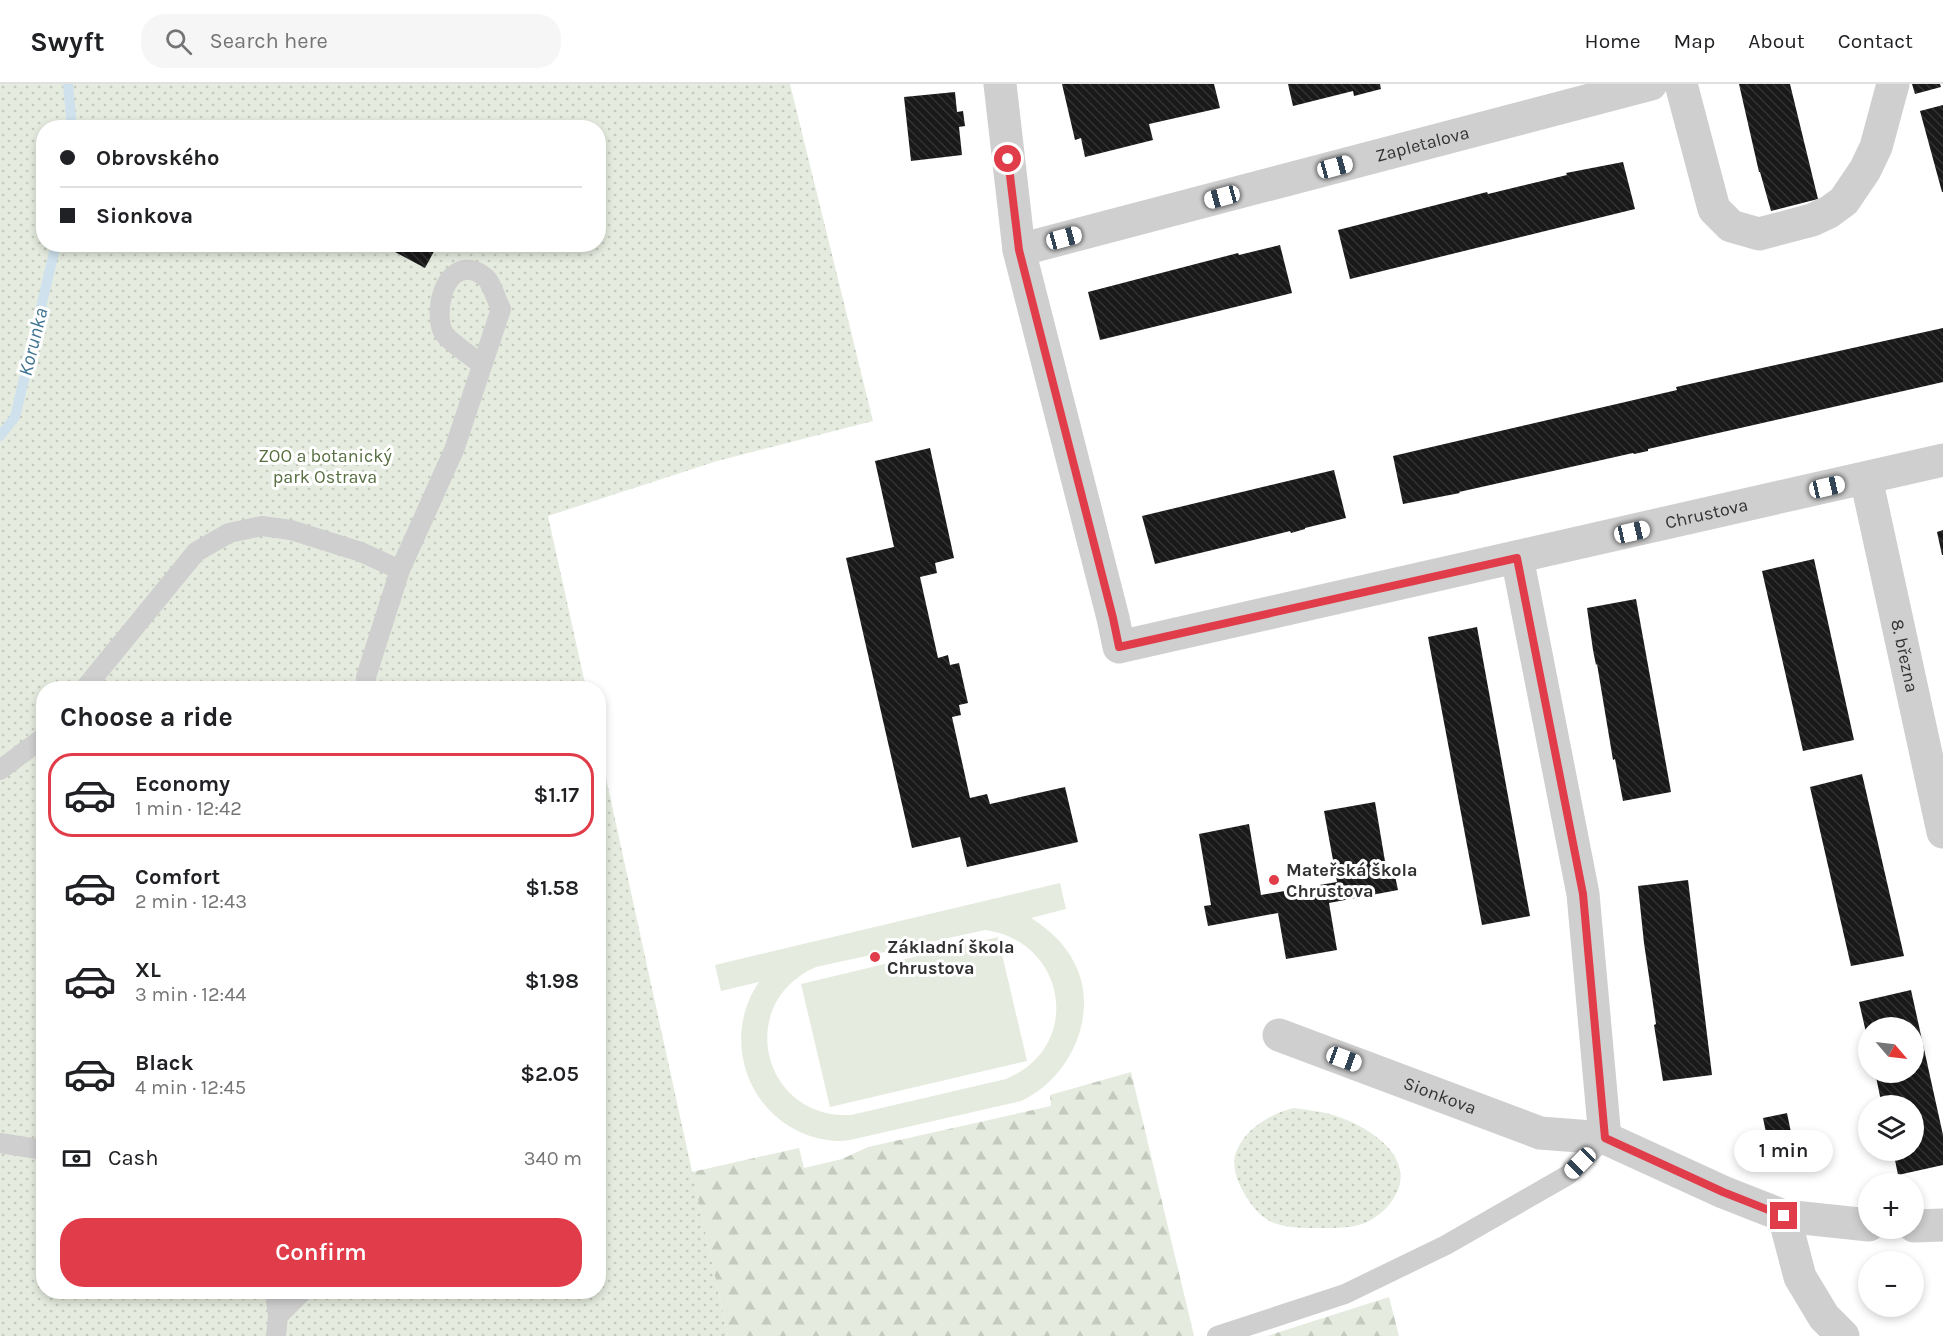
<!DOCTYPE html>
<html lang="en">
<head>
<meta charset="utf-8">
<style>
	body { margin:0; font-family:Karla,sans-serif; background:#f6f6f6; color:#202124; height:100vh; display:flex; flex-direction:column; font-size:22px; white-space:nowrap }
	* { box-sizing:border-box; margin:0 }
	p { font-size:20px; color:#757577 }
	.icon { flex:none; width:33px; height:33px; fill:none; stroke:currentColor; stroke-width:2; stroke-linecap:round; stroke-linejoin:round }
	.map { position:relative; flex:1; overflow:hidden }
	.side { position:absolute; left:36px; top:597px; width:570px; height:618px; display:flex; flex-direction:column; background:#fff; border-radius:24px; box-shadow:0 3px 9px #0003 }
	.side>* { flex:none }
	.guide { position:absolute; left:36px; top:36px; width:570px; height:132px; border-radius:24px; box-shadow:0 3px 9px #0003; display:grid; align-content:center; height:132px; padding:0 24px; background:#fff }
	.needle { width:39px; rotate:118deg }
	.fabs { position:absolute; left:1858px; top:933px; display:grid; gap:12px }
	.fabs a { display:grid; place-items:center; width:66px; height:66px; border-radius:50%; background:#fff; box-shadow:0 3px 9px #0003; font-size:30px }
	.end { position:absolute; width:27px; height:27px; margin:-14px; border:8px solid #e13c49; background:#fff; box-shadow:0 0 0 3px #fff }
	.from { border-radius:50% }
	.bubble { position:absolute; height:42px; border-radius:21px; background:#fff; box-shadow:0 3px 9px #0003; font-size:20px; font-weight:600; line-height:42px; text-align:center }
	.car { position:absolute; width:18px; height:36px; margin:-18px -9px; border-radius:8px; box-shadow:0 0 4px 2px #0007; background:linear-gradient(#fff 24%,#345 0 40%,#fff 0 76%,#345 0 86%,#fff 0) }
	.guide b { display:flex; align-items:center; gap:21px; height:57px; font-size:22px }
	.guide b+b { border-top:2px solid #e0e0e0 }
	.guide i { width:15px; height:15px; background:#202124 }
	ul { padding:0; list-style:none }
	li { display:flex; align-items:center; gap:18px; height:84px; margin:0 12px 9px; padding:0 12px; border:3px solid transparent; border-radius:24px }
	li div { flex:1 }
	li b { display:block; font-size:22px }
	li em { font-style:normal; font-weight:600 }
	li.current { border-color:#e13c49 }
	li>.icon { width:54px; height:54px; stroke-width:1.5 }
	h2 { padding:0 24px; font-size:27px; line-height:72px }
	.pay { display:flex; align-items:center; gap:15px; height:66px; padding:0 24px; font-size:22px }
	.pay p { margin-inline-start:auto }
	.action { display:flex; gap:12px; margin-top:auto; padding:12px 24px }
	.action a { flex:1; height:69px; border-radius:24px; background:#e13c49; color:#fff; font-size:24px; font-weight:600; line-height:69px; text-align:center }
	header { display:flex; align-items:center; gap:36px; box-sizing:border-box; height:84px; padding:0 30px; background:#fff; border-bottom:2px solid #e0e0e0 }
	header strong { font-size:28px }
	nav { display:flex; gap:33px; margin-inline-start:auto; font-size:21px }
	.search { width:420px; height:54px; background:#f6f6f6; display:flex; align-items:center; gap:15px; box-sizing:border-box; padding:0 21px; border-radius:24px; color:#757577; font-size:22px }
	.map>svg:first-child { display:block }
</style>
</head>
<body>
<header>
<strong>Swyft</strong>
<div class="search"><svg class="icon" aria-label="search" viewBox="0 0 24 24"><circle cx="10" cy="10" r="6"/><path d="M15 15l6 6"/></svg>Search here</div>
<nav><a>Home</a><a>Map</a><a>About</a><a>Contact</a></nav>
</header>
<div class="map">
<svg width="1943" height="1252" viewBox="0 0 1943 1252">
	<defs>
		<pattern id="forest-firs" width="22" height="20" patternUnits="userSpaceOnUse" patternTransform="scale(1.5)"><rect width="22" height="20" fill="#e5ebde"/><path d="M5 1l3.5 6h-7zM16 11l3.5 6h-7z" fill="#c5cabf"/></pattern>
		<pattern id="park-dots" width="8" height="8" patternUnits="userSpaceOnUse" patternTransform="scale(1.5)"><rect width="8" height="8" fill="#e5ebde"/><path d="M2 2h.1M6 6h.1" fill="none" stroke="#c5cabf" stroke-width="1.8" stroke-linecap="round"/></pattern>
		<pattern id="building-back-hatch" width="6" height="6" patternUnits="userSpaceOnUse" patternTransform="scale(1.5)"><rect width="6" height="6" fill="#191919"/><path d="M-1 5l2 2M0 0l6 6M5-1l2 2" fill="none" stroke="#323232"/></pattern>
	</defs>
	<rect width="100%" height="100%" fill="#fff"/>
	<!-- grass -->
	<path fill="#e5ebde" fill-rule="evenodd" d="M1060,799L1066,825L1031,834C1050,846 1065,860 1075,880C1100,930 1070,995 1021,1017L850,1056C833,1059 816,1055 800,1048C742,1021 724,949 759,898L721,907L715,881ZM985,846C1067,857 1084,963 1006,995L851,1031C762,1035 734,919 816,883Z
		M998,853L1027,977L830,1023L801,900Z"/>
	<!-- forest -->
	<path fill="url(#forest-firs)" d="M598,662L692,1088L799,1064L804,1084L842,1075L868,1063L1051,1022L1050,1011L1131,988L1194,1252H728Z
		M1389,1213L1399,1252H1267Z"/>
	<!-- park -->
	<path fill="url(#park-dots)" fill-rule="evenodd" d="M0,0H790L873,337L717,377L548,432L586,604H44V1208H598L599,662L728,1252H0ZM44,44H598V160H44Z
		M1294,1024C1306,1026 1318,1027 1330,1030C1361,1039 1413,1067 1398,1106C1392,1120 1381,1131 1367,1138C1352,1145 1334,1144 1318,1144C1304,1144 1289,1144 1277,1140C1264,1136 1256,1127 1249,1117C1240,1104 1229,1082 1237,1066C1246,1044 1272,1029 1294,1024Z"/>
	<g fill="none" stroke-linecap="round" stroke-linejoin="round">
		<!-- stream -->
		<path stroke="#cee1ec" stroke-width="10" d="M68,0L72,44
			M0,352L15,333L56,160"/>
	</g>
	<!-- building -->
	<path fill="url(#building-back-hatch)" d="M1062,0H1214L1220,24L1149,40L1153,56L1085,73L1081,54L1075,56Z
		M1288,0H1380L1381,5L1354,12L1353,7L1293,22Z
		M1739,0H1790L1818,115L1771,127L1760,88H1759Z
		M1912,0H1940L1941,3L1915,10Z
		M955,8L957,28L963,27L965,42L959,43L962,71L911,77L904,13Z
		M1943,21V108H1942L1920,27Z
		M1623,78L1635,125L1350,195L1338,146L1487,108L1488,110L1567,91L1566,89Z
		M380,160H438L425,184Z
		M1280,161L1292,209L1100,256L1088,208L1238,169L1239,171Z
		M1943,244V298L1648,365V367L1634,370L1633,369L1459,408L1460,409L1403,420L1393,372L1677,306L1676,303Z
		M930,364L954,474L935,479L937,489L920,493L938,574L948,571L950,581L959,579L968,619L959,621L961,631L952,633L970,714L987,710L990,720L1065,703L1078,758L967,783L960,753L912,764L846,474L894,463L875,377Z
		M1334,386L1346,434L1305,444V445L1291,449L1290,447L1155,480L1142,432Z
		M1943,446V471H1942L1937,448Z
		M1814,475L1854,656L1803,667L1762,487Z
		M1636,515L1671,708L1623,717L1615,675L1613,676L1597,580L1596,581L1593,566L1587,524Z
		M1477,543L1530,832L1482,841L1428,553Z
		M1862,690L1904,872L1851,882L1810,703Z
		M1375,718L1387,789L1394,787L1398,806L1329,819L1337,866L1286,875L1278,829L1208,842L1204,822L1211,821L1199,750L1249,740L1261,811L1337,798L1324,727Z
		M1688,796L1712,991L1663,997L1654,941L1656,940L1644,859L1638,802Z
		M1911,906L1943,1051V1081L1898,1091L1893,1066H1914V1022H1882L1875,988H1914V944H1869L1868,957L1859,918Z
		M1787,1029L1798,1082L1774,1088L1763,1034Z"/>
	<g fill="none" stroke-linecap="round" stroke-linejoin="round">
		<!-- lane -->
		<path stroke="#cfcfcf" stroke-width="20" d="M85,604L196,468L229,449L262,442L291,446L361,468L400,486
			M366,604V593L400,486L454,366L501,225C496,215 493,203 487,195C483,191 476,187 471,186C443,182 434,228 443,248C448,257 473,273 482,281
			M0,686L44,653
			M0,1059L44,1066
			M275,1208L278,1232
			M276,1252L278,1232L302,1208
			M1217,1252L1345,1210L1446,1161L1568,1091L1605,1054"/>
		<!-- street -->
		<g stroke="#cfcfcf" stroke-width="33">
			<path id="s1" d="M1000,0L1019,166L1113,534L1119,563L1943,376"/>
			<path d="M1681,0L1714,125L1731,142L1759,150L1812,136L1829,128L1844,117L1865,86L1876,63L1893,0"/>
			<path id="s2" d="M1019,166L1651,0"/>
			<path id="s3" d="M1866,394L1943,748"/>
			<path d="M1517,473L1583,810L1605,1054"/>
			<path id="s4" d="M1279,951L1540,1049L1605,1054L1723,1108L1784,1132L1869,1141"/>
			<path d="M1784,1132L1800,1193L1824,1233L1843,1252"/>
			<path d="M1914,1142L1943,1141"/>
		</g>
	</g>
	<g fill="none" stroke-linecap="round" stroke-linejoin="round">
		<!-- route -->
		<path stroke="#e13c49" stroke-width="8" d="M1008,75L1019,166L1113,534L1119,563L1517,474L1583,810L1605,1054L1723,1108L1784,1132"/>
	</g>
	<!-- markers -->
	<g fill="#e13c49" stroke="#fff" stroke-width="2">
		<circle cx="1274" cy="796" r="6"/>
		<circle cx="875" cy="873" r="6"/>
	</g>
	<g text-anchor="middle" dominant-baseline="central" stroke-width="6" stroke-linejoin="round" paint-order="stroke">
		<!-- street labels -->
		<g font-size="18" fill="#323232" stroke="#fff">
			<text stroke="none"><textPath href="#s2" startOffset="417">Zapletalova</textPath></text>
			<text stroke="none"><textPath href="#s1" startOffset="1179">Chrustova</textPath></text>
			<text stroke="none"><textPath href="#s3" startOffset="182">8. března</textPath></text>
			<text stroke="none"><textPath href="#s4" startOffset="172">Sionkova</textPath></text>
		</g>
		<!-- park labels -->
		<g font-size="18" fill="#556d3f" stroke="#fff">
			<text x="325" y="372">ZOO a botanický<tspan x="325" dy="21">park Ostrava</tspan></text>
		</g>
		<!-- poi labels -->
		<g font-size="18" font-weight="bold" fill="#323232" stroke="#fff" text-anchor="start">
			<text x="1286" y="786">Mateřská škola<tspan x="1286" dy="21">Chrustova</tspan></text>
			<text x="887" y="863">Základní škola<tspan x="887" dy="21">Chrustova</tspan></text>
		</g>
		<!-- water labels -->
		<g font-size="20" font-style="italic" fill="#417492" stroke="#fff">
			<text transform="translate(33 258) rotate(-76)">Korunka</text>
		</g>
	</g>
</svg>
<div class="fabs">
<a><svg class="needle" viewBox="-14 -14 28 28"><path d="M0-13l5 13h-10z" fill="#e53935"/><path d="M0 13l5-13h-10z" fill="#757577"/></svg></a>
<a><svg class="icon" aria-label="layers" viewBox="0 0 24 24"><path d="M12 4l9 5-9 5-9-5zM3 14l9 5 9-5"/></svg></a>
<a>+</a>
<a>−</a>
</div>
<i class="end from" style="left:1008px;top:75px"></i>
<i class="end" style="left:1784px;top:1132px"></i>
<div class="bubble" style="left:1734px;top:1046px;width:99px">1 min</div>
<i class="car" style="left:1335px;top:83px;rotate:75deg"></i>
<i class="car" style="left:1222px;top:113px;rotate:255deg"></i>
<i class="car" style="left:1064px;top:154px;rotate:75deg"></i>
<i class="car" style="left:1827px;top:403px;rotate:77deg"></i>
<i class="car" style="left:1632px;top:448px;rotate:77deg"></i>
<i class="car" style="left:1344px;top:975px;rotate:110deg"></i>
<i class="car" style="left:1580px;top:1079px;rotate:225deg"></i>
<div class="guide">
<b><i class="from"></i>Obrovského</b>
<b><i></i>Sionkova</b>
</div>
<section class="side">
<h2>Choose a ride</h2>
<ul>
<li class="current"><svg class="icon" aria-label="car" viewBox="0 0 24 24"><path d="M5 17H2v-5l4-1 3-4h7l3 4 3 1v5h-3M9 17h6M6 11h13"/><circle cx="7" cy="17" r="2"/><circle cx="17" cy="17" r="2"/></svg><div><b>Economy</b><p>1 min · 12:42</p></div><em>$1.17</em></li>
<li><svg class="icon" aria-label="car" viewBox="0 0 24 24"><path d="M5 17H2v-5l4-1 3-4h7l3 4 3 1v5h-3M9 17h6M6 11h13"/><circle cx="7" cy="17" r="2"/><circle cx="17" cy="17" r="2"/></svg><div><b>Comfort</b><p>2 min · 12:43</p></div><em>$1.58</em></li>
<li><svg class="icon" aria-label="car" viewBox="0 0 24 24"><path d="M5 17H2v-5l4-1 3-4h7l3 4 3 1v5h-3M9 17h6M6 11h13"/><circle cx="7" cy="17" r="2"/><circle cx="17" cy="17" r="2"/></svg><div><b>XL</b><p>3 min · 12:44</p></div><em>$1.98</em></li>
<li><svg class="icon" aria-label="car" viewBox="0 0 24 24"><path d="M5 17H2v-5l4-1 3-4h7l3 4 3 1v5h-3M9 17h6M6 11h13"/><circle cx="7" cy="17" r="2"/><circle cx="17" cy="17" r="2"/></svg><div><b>Black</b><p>4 min · 12:45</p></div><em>$2.05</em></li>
</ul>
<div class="pay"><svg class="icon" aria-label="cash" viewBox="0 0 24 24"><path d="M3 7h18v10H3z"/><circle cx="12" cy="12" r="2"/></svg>Cash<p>340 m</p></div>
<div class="action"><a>Confirm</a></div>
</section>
</div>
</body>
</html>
